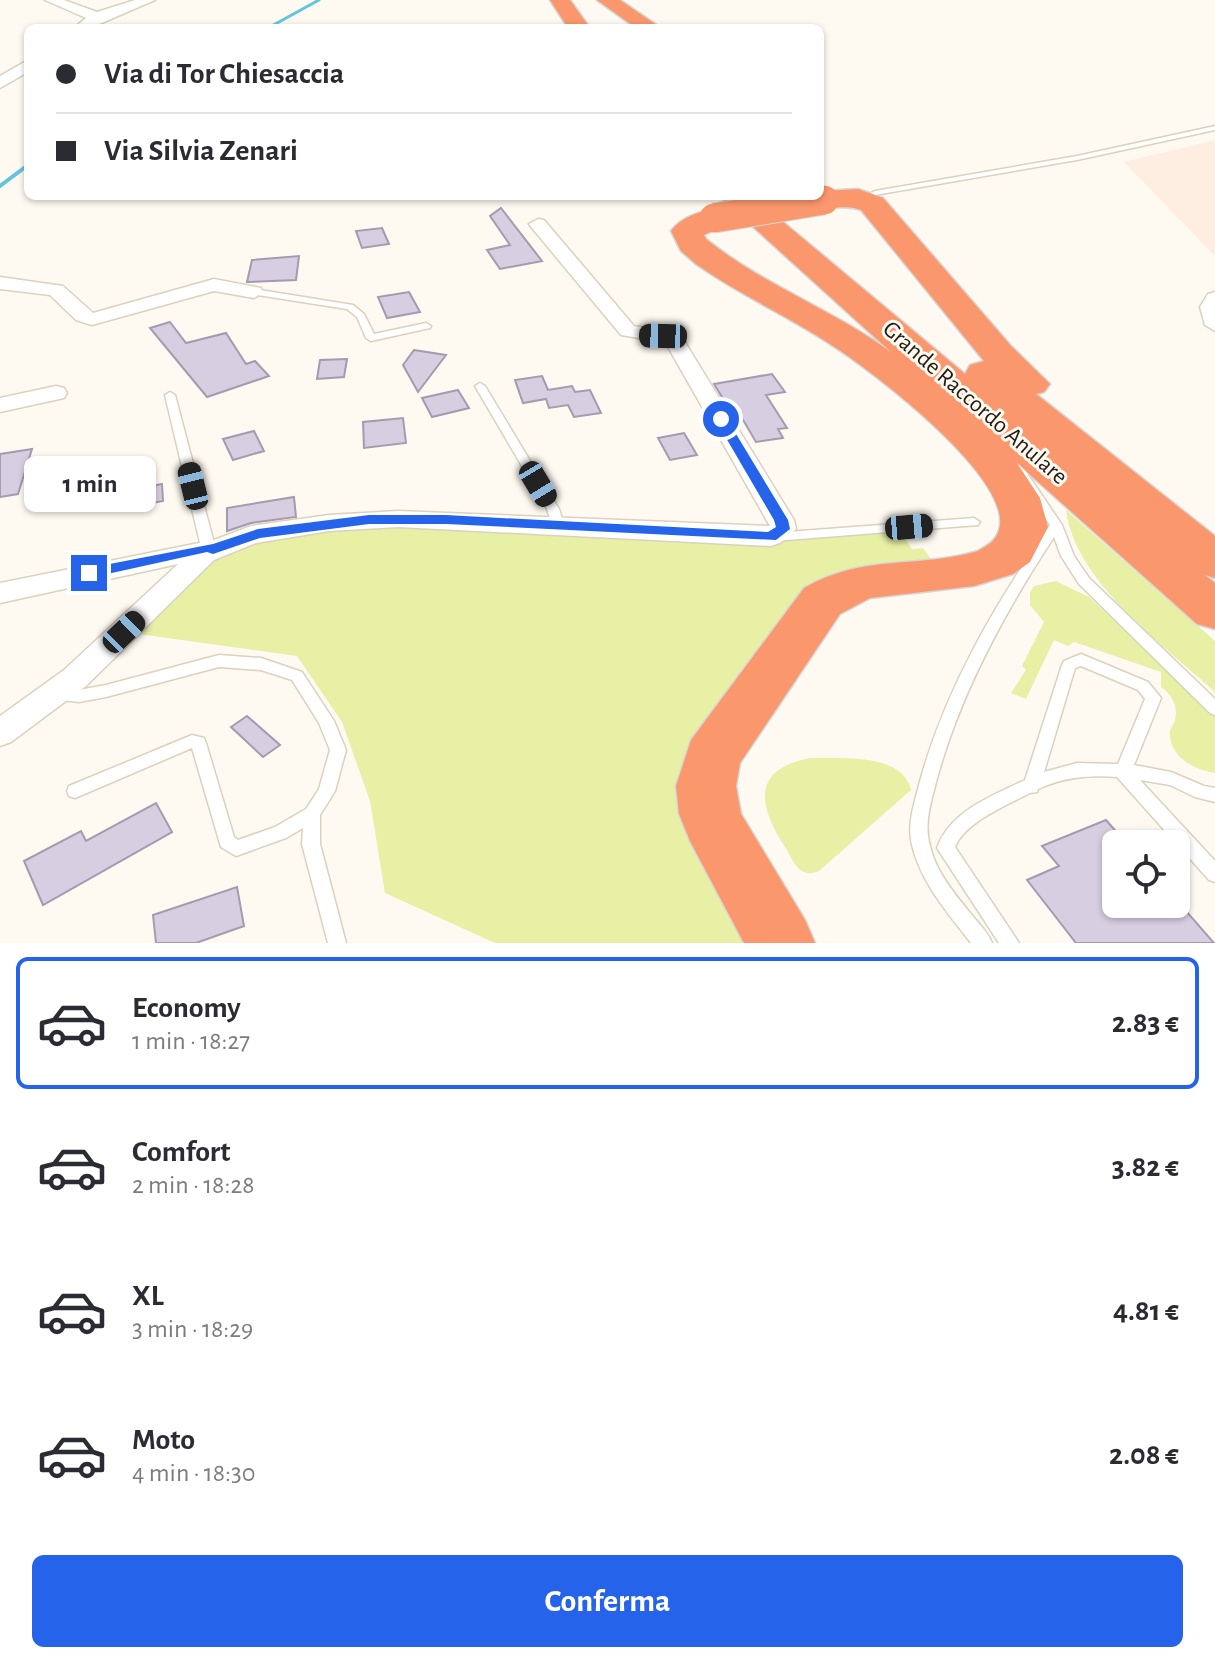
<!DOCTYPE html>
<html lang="it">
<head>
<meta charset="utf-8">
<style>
	body { margin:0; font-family:"Alegreya Sans",sans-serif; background:#f2f2f3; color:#2b2b33; height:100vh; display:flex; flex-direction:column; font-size:30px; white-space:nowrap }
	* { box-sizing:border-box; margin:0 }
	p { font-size:26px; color:#7c7c81 }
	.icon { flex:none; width:44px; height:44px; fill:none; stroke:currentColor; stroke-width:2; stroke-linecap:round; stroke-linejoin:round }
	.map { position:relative; height:943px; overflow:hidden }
	.sheet { display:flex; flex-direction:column; background:#fff; flex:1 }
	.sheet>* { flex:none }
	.guide { position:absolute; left:24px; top:24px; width:800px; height:176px; border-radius:12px; box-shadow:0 2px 6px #0004; display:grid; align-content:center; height:176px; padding:0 32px; background:#fff }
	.fabs { position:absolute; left:1102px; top:830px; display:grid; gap:16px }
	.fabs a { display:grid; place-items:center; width:88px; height:88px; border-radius:12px; background:#fff; box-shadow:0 2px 6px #0004; font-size:40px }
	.end { position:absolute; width:36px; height:36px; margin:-18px; border:10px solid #2563eb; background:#fff; box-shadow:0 0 0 4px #fff }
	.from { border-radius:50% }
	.bubble { position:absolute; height:56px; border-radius:12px; background:#fff; box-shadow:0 2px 6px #0004; font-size:26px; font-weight:700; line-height:56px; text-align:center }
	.car { position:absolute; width:24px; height:48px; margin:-24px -12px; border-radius:10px; box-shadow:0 0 6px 2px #0007; background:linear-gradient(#222 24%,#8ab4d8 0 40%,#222 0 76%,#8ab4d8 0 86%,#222 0) }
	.guide b { display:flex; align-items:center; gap:28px; height:76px; font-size:30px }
	.guide b+b { border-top:2px solid #e1e1e2 }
	.guide i { width:20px; height:20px; background:#2b2b33 }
	ul { padding:14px 0 0; list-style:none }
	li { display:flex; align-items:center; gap:24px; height:132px; margin:0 16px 12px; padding:0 16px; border:4px solid transparent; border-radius:12px }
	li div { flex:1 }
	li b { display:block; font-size:30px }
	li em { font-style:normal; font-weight:700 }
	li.current { border-color:#2563eb }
	li>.icon { width:72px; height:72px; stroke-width:1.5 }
	.button { display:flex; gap:16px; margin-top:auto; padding:16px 32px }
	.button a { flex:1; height:92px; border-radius:12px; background:#2563eb; color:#fff; font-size:32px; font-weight:700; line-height:92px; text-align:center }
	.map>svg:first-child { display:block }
	.industrial { fill:#fdeee1 }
	.green { fill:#e7f0a5 }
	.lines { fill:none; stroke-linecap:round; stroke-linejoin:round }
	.stream-far1 { stroke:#64c6db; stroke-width:3 }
	.stream { stroke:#64c6db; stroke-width:4 }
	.building { fill:#d8cee2; stroke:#a49bae; stroke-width:2 }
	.service-casing { stroke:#dbd1bd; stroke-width:3 }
	.minor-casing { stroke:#dbd1bd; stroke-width:3 }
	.tertiary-casing { stroke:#dbd1bd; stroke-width:3 }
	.motorway-casing { stroke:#d7d6d5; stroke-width:3 }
	.service { fill:#fff; fill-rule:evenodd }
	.minor { fill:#fff; fill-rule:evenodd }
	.tertiary { fill:#fff; fill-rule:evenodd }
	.motorway { fill:#fb976c; fill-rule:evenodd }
	.motorway-bridge-casing { stroke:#d7d6d5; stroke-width:31; stroke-linecap:butt }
	.motorway-bridge { stroke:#fb976c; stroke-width:29 }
	.route { fill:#2563eb }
	.labels { text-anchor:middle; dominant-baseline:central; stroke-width:6; stroke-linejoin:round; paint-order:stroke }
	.street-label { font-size:24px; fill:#201d15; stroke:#fefaf2 }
</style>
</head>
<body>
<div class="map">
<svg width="1215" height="943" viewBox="0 0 1215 943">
	<rect width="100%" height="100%" fill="#fefaf2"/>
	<polygon class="industrial" points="1215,140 1215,256 1124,162"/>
	<g class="green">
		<path d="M1066,510L1215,641V692C1164,645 1075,582 1066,510Z"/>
		<polygon points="309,519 771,537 898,528 912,549 923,548 936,566 866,580 712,757 781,943 495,943 385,893 370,801 342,722 297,656 124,632 193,564"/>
		<path d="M1056,581L1089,597L1215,715V773C1192,769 1168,756 1170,730C1181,715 1176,697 1161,687V672L1074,642L1068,646L1054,640L1026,699L1011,693L1026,670L1022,666L1044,622L1030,605V592L1034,586Z"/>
		<path d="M810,758C841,759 902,752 911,790L819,871C815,872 811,874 807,873C797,871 791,858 787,850C759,808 749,770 810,758Z"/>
	</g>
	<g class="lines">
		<polyline class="stream-far1" points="268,28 319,0"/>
		<polyline class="stream" points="0,186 28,165"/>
	</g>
	<g class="building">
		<polygon points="501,208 542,261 500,269 487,250 510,245 490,216"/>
		<polygon points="382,228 389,244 362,248 356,231"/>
		<polygon points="299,256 296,280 247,282 252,260"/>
		<polygon points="409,292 420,312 387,318 378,297"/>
		<polygon points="170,322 186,343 226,333 246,364 255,361 269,376 207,397 150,328"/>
		<polygon points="414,350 446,355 418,392 403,365"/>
		<polygon points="347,359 344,377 317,379 320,360"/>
		<polygon points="772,374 785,392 766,395 787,428 778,429 783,438 756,442 732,401 725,402 714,384"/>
		<polygon points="542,376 548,390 572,386 575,392 590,390 601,413 574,417 568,405 549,408 546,399 523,403 515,380"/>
		<polygon points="458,390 469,408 432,417 422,398"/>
		<polygon points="403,418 406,443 364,448 363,422"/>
		<polygon points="254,431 264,451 233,460 223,439"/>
		<polygon points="684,433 697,455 670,460 658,438"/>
		<polygon points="32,449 18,494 0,497 0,454"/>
		<polygon points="162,484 163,501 131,507 131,490"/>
		<polygon points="294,497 296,517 251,523 227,531 227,508"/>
		<polygon points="247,716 280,745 263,757 231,727"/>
		<polygon points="156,803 172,832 43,905 24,861 81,831 86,841"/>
		<polygon points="1106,820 1127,844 1116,844 1116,904 1180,904 1214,943 1076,943 1027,880 1059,866 1042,846"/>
		<polygon points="237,887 244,926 196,943 156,943 153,915"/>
	</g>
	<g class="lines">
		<g class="service-casing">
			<g id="service">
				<polygon points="1215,126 1215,130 1077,160 875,195 871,193 875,191 1077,156"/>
				<polygon points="254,289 353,305 364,314 374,334 426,323 431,326 430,328 371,341 366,338 357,317 347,309 251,294 249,292"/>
				<polygon points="480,383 485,386 559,509 564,525 563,528 558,529 552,525 547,509 475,386"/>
				<polygon points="170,392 175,395 215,547 213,550 203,550 201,547 165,395"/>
				<path d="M1008,449L1012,451L1062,525L1074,556L1089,578L1215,699V715L1210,713L1079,584L1061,556L1054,537C1004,613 958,697 935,786C930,806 924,825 930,846C936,872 954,893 971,914C978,923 988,932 992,943H971C948,913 921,883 912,845C907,824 914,805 919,785C944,691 995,604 1050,525L1002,453Z"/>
				<polygon points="974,518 980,522 978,525 774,541 768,537 774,533"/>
				<path d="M1081,654L1148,682L1161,698L1134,765L1171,772L1204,786L1215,788V802L1195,797L1170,785L1140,780L1215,861V882L1209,880L1117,777C1089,775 1064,777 1038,789L1037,792L1030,793C1007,805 965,822 955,847L1019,943H999L937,848C950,811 992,796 1025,780L1062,665L1064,661ZM1081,666L1138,690L1145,699L1118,764L1077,763L1044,772L1075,668Z"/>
				<polygon points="219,655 261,658 302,672 334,721 346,750 335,791 320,815 320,844 346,943 328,943 302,844 303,828 286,838 236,856 221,847 192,748 75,798 69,796 67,791 69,786 192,735 204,738 206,743 234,837 238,840 275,827 306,809 319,789 330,750 319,723 292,680 261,670 219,667 106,697 79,702 53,699 50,695 53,691 58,689 79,690 106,685"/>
			</g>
		</g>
		<g class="minor-casing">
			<g id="minor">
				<polygon points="538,219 544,220 634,326 675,333 683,339 794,520 796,529 780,543 771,546 398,527 329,531 256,543 214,560 86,686 11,742 0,746 0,716 64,670 178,564 0,603 0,583 214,540 251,526 329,515 398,511 770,526 668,347 662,342 621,335 532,228 529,224"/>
				<polygon points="0,277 63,286 93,313 214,279 261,288 263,292 254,298 214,291 92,325 76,320 50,295 0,289"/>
				<polygon points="1215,292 1215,331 1205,325 1200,307 1208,294"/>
				<polygon points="56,386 64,388 67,393 64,398 0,412 0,398"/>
			</g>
		</g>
		<g class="tertiary-casing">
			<g id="tertiary">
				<polygon points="45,0 64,0 97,12 135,0 155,0 90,28 74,28 86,18"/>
				<polygon points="28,60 28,72 0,88 0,76"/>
			</g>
		</g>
		<g class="motorway-casing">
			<g id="motorway">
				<polygon points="550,0 570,0 590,28 568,28"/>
				<polygon points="597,0 620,0 661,28 636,28"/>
				<path d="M858,189L883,198L1011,346L1050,384L1044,392L1036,394L1215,536V578L1205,575L1215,583V629L1197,624L1017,463L1040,498L1048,527L1030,562L1013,574L974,586L870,598L840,614L740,763L736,786L741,814L805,920L815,943H744L690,841L679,814L676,786L691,740L804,588C865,553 917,569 978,551C988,545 996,541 999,530C1015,479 872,371 833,346C788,316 740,295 696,264L681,251L671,231C682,216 708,207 725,211L729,218L725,225L704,235L706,239C763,285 833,310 891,352L719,196H752L965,374L970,365L984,361L861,210C847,204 829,210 813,206L809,200L824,191Z"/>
			</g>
		</g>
		<use href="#service" class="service"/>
		<use href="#minor" class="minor"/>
		<use href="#tertiary" class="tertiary"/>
		<use href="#motorway" class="motorway"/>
		<g class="motorway-bridge-casing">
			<polyline id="motorway-bridge" points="714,218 824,200"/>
		</g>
		<use href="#motorway-bridge" class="motorway-bridge"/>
	</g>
	<polygon class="route" points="721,415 727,419 788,520 790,529 776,540 446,524 369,524 260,538 213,554 207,552 89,578 82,573 89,568 213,544 258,529 369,515 446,515 768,532 776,527 774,520 715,419"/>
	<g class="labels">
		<g class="street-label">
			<text transform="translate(975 403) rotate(41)">Grande Raccordo Anulare</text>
		</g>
	</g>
</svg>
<div class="fabs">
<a><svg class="icon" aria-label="locate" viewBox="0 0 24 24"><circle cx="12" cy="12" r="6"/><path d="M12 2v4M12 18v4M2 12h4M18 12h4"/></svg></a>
</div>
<i class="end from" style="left:721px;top:419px"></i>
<i class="end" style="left:89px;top:573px"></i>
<div class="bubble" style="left:24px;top:456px;width:132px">1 min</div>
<i class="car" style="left:663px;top:336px;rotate:271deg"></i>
<i class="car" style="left:538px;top:484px;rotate:149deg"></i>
<i class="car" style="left:193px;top:486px;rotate:346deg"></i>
<i class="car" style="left:909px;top:527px;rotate:85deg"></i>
<i class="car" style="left:124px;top:632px;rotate:46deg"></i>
<div class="guide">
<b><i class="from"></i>Via di Tor Chiesaccia</b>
<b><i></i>Via Silvia Zenari</b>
</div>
</div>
<section class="sheet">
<ul>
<li class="current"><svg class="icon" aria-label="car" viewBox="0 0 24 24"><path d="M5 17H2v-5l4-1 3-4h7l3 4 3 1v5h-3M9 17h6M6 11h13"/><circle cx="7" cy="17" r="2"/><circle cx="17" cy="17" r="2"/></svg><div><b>Economy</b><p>1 min · 18:27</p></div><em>2.83 €</em></li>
<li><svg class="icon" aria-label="car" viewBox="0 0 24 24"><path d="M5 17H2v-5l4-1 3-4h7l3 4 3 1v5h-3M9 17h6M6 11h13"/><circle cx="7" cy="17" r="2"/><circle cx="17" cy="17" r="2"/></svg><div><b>Comfort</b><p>2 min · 18:28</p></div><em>3.82 €</em></li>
<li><svg class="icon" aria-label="car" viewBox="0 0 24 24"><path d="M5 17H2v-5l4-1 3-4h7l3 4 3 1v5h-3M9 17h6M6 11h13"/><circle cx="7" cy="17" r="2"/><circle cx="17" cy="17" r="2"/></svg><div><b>XL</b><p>3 min · 18:29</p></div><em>4.81 €</em></li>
<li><svg class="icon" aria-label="car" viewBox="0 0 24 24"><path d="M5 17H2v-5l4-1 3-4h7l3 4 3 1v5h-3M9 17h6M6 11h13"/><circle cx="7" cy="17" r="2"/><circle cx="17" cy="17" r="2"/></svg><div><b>Moto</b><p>4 min · 18:30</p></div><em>2.08 €</em></li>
</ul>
<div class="button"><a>Conferma</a></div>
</section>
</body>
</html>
